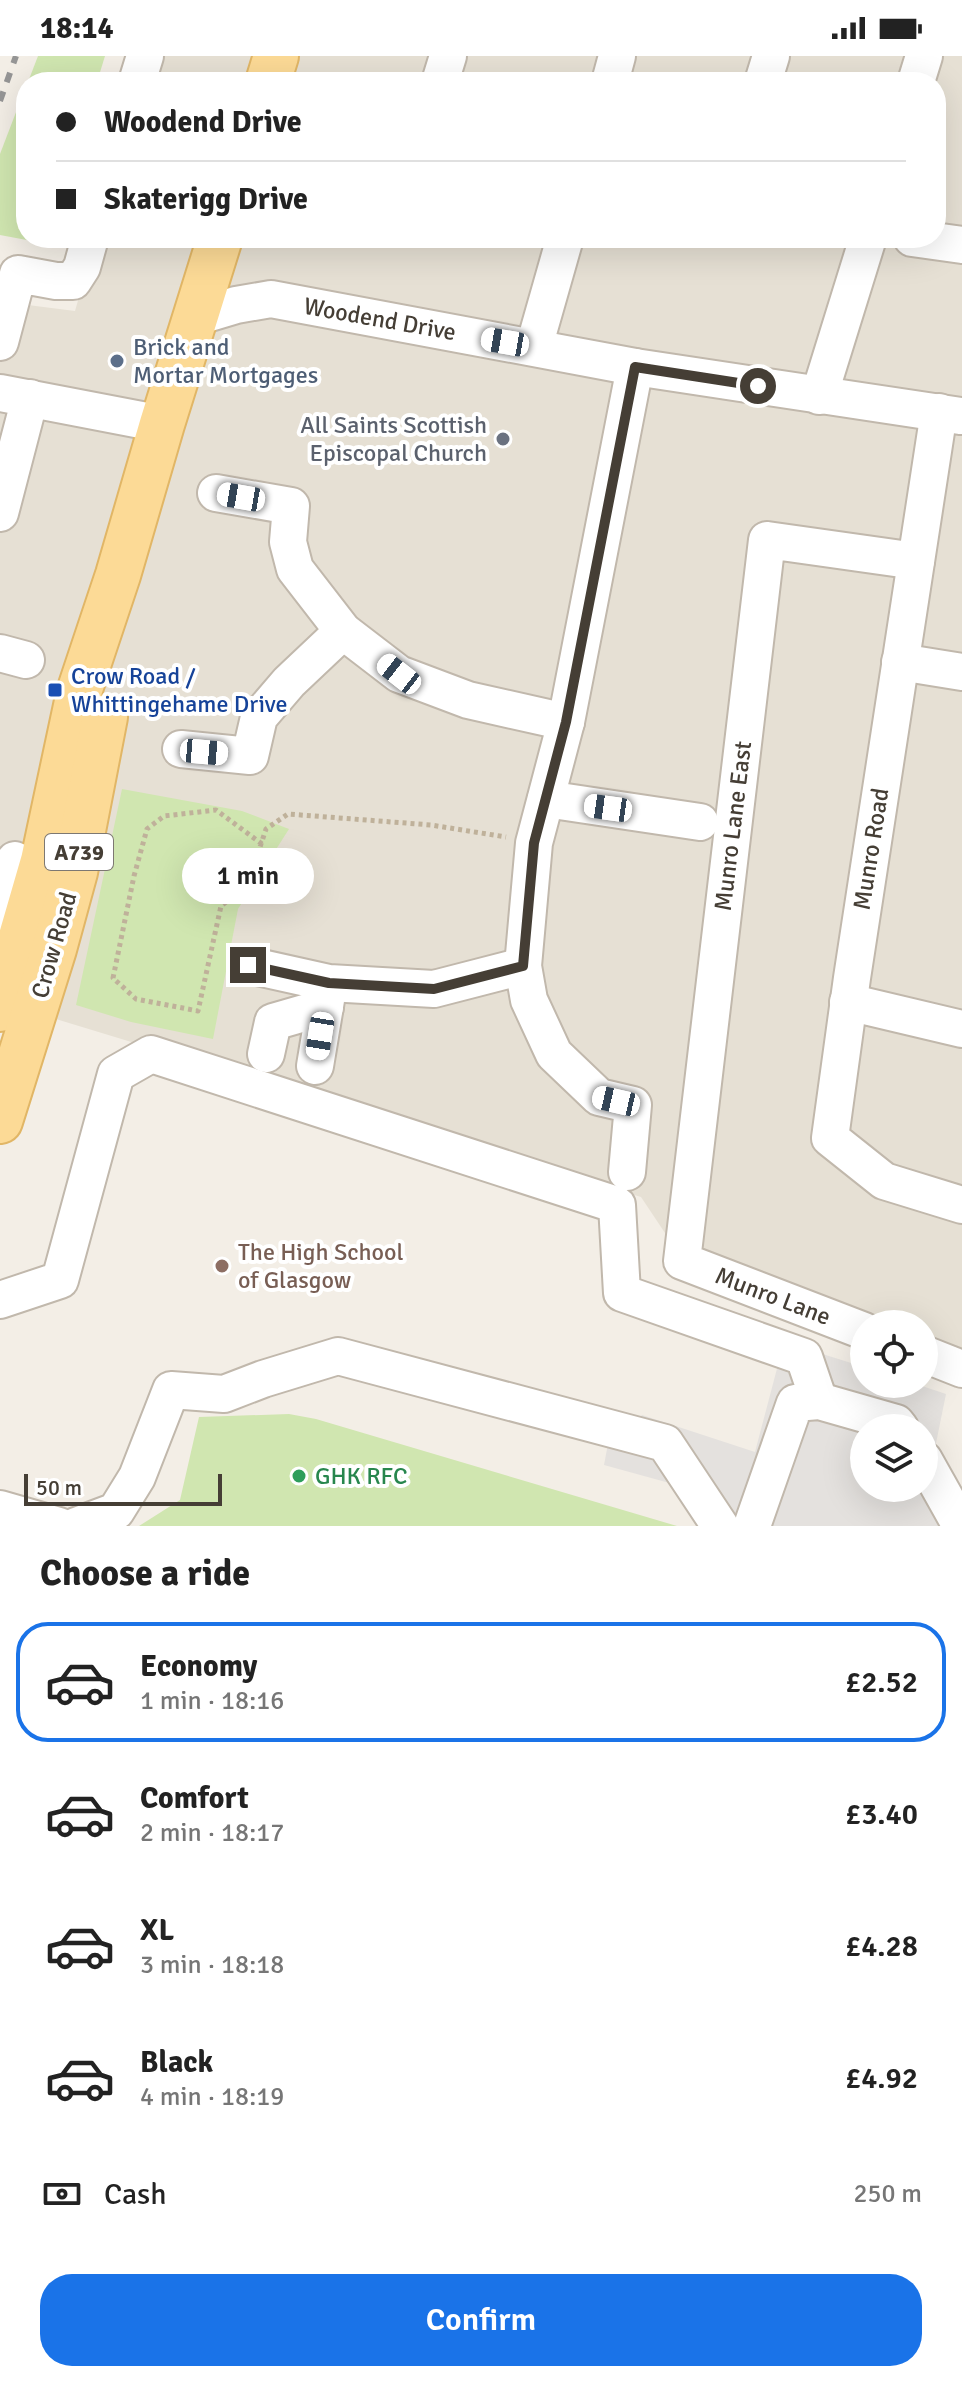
<!DOCTYPE html>
<html lang="en">
<head>
<meta charset="utf-8">
<style>
	body { margin:0; font-family:Signika,sans-serif; background:#f6f6f6; color:#222; height:100vh; display:flex; flex-direction:column; font-size:30px; white-space:nowrap }
	* { box-sizing:border-box; margin:0 }
	p { font-size:26px; color:#767676 }
	.icon { flex:none; width:44px; height:44px; fill:none; stroke:currentColor; stroke-width:2; stroke-linecap:round; stroke-linejoin:round }
	.map { position:relative; height:1470px; overflow:hidden }
	.sheet { display:flex; flex-direction:column; background:#fff; flex:1 }
	.sheet>* { flex:none }
	.banner { position:absolute; left:16px; top:16px; width:930px; height:176px; border-radius:32px; box-shadow:0 8px 32px #0002; display:grid; align-content:center; height:176px; padding:0 40px; background:#fff }
	.fabs { position:absolute; left:850px; top:1254px; display:grid; gap:16px }
	.fabs a { display:grid; place-items:center; width:88px; height:88px; border-radius:50%; background:#fff; box-shadow:0 8px 32px #0002; font-size:40px }
	.scale { position:absolute; left:24px; bottom:20px; width:198px; box-sizing:border-box; padding-left:8px; border:4px solid #453e35; border-top:0; font-size:22px; line-height:28px; white-space:nowrap; color:#453e35; -webkit-text-stroke:6px #fff; paint-order:stroke }
	.end { position:absolute; width:36px; height:36px; margin:-18px; border:10px solid #453e35; background:#fff; box-shadow:0 0 0 4px #fff }
	.from { border-radius:50% }
	.bubble { position:absolute; height:56px; border-radius:28px; background:#fff; box-shadow:0 8px 32px #0002; font-size:26px; font-weight:600; line-height:56px; text-align:center }
	.car { position:absolute; width:24px; height:48px; margin:-24px -12px; border-radius:10px; box-shadow:0 0 6px 2px #0007; background:linear-gradient(#fff 24%,#345 0 40%,#fff 0 76%,#345 0 86%,#fff 0) }
	.banner b { display:flex; align-items:center; gap:28px; height:76px; font-size:30px }
	.banner b+b { border-top:2px solid #e0e0e0 }
	.banner i { width:20px; height:20px; background:#222 }
	ul { padding:0; list-style:none }
	li { display:flex; align-items:center; gap:24px; height:120px; margin:0 16px 12px; padding:0 24px; border:4px solid transparent; border-radius:32px }
	li div { flex:1 }
	li b { display:block; font-size:30px }
	li em { font-style:normal; font-weight:600 }
	li.on { border-color:#1a73e8 }
	li>.icon { width:72px; height:72px; stroke-width:1.5 }
	h2 { padding:0 40px; font-size:36px; line-height:96px }
	.pay { display:flex; align-items:center; gap:20px; height:88px; padding:0 40px; font-size:30px }
	.pay p { margin-inline-start:auto }
	.primary-button { display:flex; gap:16px; margin-top:auto; padding:16px 40px }
	.primary-button a { flex:1; height:92px; border-radius:32px; background:#1a73e8; color:#fff; font-size:32px; font-weight:600; line-height:92px; text-align:center }
	.status { display:flex; justify-content:space-between; align-items:center; height:56px; padding:0 40px; background:#fff; direction:ltr }
	.status svg { height:22px; fill:currentColor }
	.map>svg:first-child { display:block }
	.residential { fill:#e6e0d4 }
	.green { fill:#d0e6b0 }
	.parking { fill:#e4e1de; fill-rule:evenodd }
	.lines { fill:none; stroke-linecap:round; stroke-linejoin:round }
	.minor-casing { stroke:#c1b8ac; stroke-width:40 }
	.major-casing { stroke:#e1b666; stroke-width:48 }
	.path { stroke:#bfb19a; stroke-width:5; stroke-dasharray:4 4; stroke-linecap:butt }
	.minor { stroke:#fff; stroke-width:36 }
	.major { stroke:#fcda96; stroke-width:44 }
	.rail { stroke:#959595; stroke-width:6; stroke-dasharray:10 10; stroke-linecap:butt }
	.route { stroke:#453e35; stroke-width:10 }
	.service-dot { fill:#5c6f8a; stroke:#fff; stroke-width:3 }
	.worship-dot { fill:#6b7280; stroke:#fff; stroke-width:3 }
	.transit-dot { fill:#1a4fb4; stroke:#fff; stroke-width:3 }
	.education-dot { fill:#8d6e63; stroke:#fff; stroke-width:3 }
	.leisure-dot { fill:#2e9e5b; stroke:#fff; stroke-width:3 }
	.labels { text-anchor:middle; dominant-baseline:central; stroke-width:8; stroke-linejoin:round; paint-order:stroke }
	.shield { fill:#fff; stroke:#7d7872; stroke-width:2 }
	.shield-label { font-size:22px; font-weight:bold; fill:#453e35 }
	.street-label { font-size:24px; fill:#453e35; stroke:#fff }
	.service-label { font-size:24px; fill:#4e5e75; stroke:#fff; text-anchor:start }
	.worship-label { font-size:24px; fill:#5b616d; stroke:#fff; text-anchor:end }
	.transit-label { font-size:24px; fill:#164399; stroke:#fff; text-anchor:start }
	.education-label { font-size:24px; fill:#785e54; stroke:#fff; text-anchor:start }
	.leisure-label { font-size:24px; fill:#27864d; stroke:#fff; text-anchor:start }
</style>
</head>
<body>
<div class="status"><b>18:14</b><svg viewBox="0 0 49 12"><path d="M0 12V9h3v3zM5 12V6h3v6zM10 12V3h3v9zM15 12V0h3v12zM26 1h20v11H26zM47 4h2v5h-2z"/></svg></div>
<div class="map">
<svg width="962" height="1470" viewBox="0 0 962 1470">
	<rect width="100%" height="100%" fill="#f3eee6"/>
	<polygon class="residential" points="147,0 962,0 962,1308 924,1294 924,1268 864,1268 683,1204 641,1141 0,946 0,276 20,248 75,255 96,182 936,182 936,26 139,26"/>
	<g class="green">
		<polygon points="38,0 105,0 97,26 28,26"/>
		<polygon points="26,30 26,182 50,182 48,188 0,179 0,98"/>
		<polygon points="122,733 242,755 289,773 238,853 213,983 131,966 76,949"/>
		<polygon points="289,1358 316,1363 677,1470 139,1470 180,1444 199,1361"/>
	</g>
	<path class="parking" d="M784,1286L864,1311V1328H916L946,1338L934,1397L956,1420L962,1432V1470H699L673,1428L604,1409L613,1361L633,1368L642,1359L755,1396ZM864,1372H924V1432H864Z"/>
	<g class="lines">
		<g class="minor-casing">
			<g id="minor">
				<polyline points="137,26 145,0"/>
				<polyline points="440,26 448,0"/>
				<polyline points="610,26 617,0"/>
				<polyline points="763,26 771,0"/>
				<polyline points="916,26 924,0"/>
				<polyline points="912,182 962,189"/>
				<polyline points="196,261 236,249 271,243 635,311 960,360"/>
				<polyline points="0,286 18,218 56,225 73,225 82,211 90,182"/>
				<polyline points="534,291 565,182"/>
				<polyline points="0,337 162,368"/>
				<polyline points="819,340 868,182"/>
				<polyline points="939,356 852,922 830,1082 884,1125 962,1149"/>
				<polyline points="216,437 291,450 288,486 295,513 343,575 399,618 468,644 566,666"/>
				<polyline points="0,457 30,342"/>
				<polyline points="0,597 26,604"/>
				<polyline points="900,606 962,616"/>
				<polyline points="181,693 250,700 259,661 289,626 343,575"/>
				<polyline points="546,743 700,766"/>
				<polyline points="0,859 15,804"/>
				<polyline points="248,909 329,927 434,933 523,910"/>
				<polyline points="848,946 962,973"/>
				<polyline points="266,998 273,966 325,951"/>
				<polyline points="315,1010 328,932"/>
				<polyline points="627,1116 633,1049 599,1041 554,998 529,944 523,910 534,787 566,666 635,311"/>
				<polyline points="0,1244 60,1224 116,1018 151,998 617,1149 622,1237 804,1301 819,1345"/>
				<polyline points="864,1275 682,1205 767,484 916,505"/>
				<polyline points="924,1298 962,1313"/>
				<polyline points="924,1404 961,1470"/>
				<polyline points="0,1453 59,1470"/>
				<polyline points="76,1470 116,1455 137,1421 171,1334 224,1338 263,1323 338,1300 665,1387 720,1470"/>
				<polyline points="752,1470 795,1347 819,1345 896,1367 900,1372"/>
			</g>
		</g>
		<g class="major-casing">
			<g id="major">
				<polyline points="268,26 276,0"/>
				<polyline points="0,953 43,805 79,636 118,519 162,368 220,182"/>
				<polyline points="0,1065 54,893 75,816 105,661"/>
			</g>
		</g>
		<polyline class="path" points="262,788 216,754 164,760 147,773 134,820 113,922 136,943 198,955 221,850 247,830 266,773 288,758 431,769 506,781"/>
		<use href="#minor" class="minor"/>
		<use href="#major" class="major"/>
		<polyline class="rail" points="0,45 16,0"/>
	</g>
	<g class="lines">
		<polyline class="route" points="248,909 329,927 434,933 523,910 534,787 566,666 635,311 758,330"/>
	</g>
	<circle class="service-dot" cx="117" cy="305" r="8"/>
	<circle class="worship-dot" cx="503" cy="383" r="8"/>
	<rect class="transit-dot" x="47" y="626" width="16" height="16" rx="4"/>
	<circle class="education-dot" cx="222" cy="1210" r="8"/>
	<circle class="leisure-dot" cx="299" cy="1420" r="8"/>
	<g class="labels">
		<rect class="shield" x="45" y="778" width="68" height="36" rx="6"/>
		<g class="shield-label">
			<text x="79" y="796">A739</text>
		</g>
		<g class="street-label">
			<text transform="translate(380 263) rotate(10)">Woodend Drive</text>
			<text transform="translate(733 770) rotate(-83)">Munro Lane East</text>
			<text transform="translate(871 793) rotate(-81)">Munro Road</text>
			<text transform="translate(54 889) rotate(-74)">Crow Road</text>
			<text transform="translate(773 1240) rotate(21)">Munro Lane</text>
		</g>
		<g class="service-label">
			<text x="133" y="291">Brick and<tspan x="133" dy="28">Mortar Mortgages</tspan></text>
		</g>
		<g class="worship-label">
			<text x="487" y="369">All Saints Scottish<tspan x="487" dy="28">Episcopal Church</tspan></text>
		</g>
		<g class="transit-label">
			<text x="71" y="620">Crow Road /<tspan x="71" dy="28">Whittingehame Drive</tspan></text>
		</g>
		<g class="education-label">
			<text x="238" y="1196">The High School<tspan x="238" dy="28">of Glasgow</tspan></text>
		</g>
		<g class="leisure-label">
			<text x="315" y="1420">GHK RFC</text>
		</g>
	</g>
</svg>
<div class="fabs">
<a><svg class="icon" aria-label="locate" viewBox="0 0 24 24"><circle cx="12" cy="12" r="6"/><path d="M12 2v4M12 18v4M2 12h4M18 12h4"/></svg></a>
<a><svg class="icon" aria-label="layers" viewBox="0 0 24 24"><path d="M12 4l9 5-9 5-9-5zM3 14l9 5 9-5"/></svg></a>
</div>
<div class="scale">50 m</div>
<i class="end from" style="left:758px;top:330px"></i>
<i class="end" style="left:248px;top:909px"></i>
<div class="bubble" style="left:182px;top:792px;width:132px">1 min</div>
<i class="car" style="left:505px;top:286px;rotate:280deg"></i>
<i class="car" style="left:241px;top:441px;rotate:280deg"></i>
<i class="car" style="left:399px;top:618px;rotate:308deg"></i>
<i class="car" style="left:204px;top:696px;rotate:95deg"></i>
<i class="car" style="left:608px;top:752px;rotate:278deg"></i>
<i class="car" style="left:320px;top:980px;rotate:189deg"></i>
<i class="car" style="left:616px;top:1045px;rotate:283deg"></i>
<div class="banner">
<b><i class="from"></i>Woodend Drive</b>
<b><i></i>Skaterigg Drive</b>
</div>
</div>
<section class="sheet">
<h2>Choose a ride</h2>
<ul>
<li class="on"><svg class="icon" aria-label="car" viewBox="0 0 24 24"><path d="M5 17H2v-5l4-1 3-4h7l3 4 3 1v5h-3M9 17h6M6 11h13"/><circle cx="7" cy="17" r="2"/><circle cx="17" cy="17" r="2"/></svg><div><b>Economy</b><p>1 min · 18:16</p></div><em>£2.52</em></li>
<li><svg class="icon" aria-label="car" viewBox="0 0 24 24"><path d="M5 17H2v-5l4-1 3-4h7l3 4 3 1v5h-3M9 17h6M6 11h13"/><circle cx="7" cy="17" r="2"/><circle cx="17" cy="17" r="2"/></svg><div><b>Comfort</b><p>2 min · 18:17</p></div><em>£3.40</em></li>
<li><svg class="icon" aria-label="car" viewBox="0 0 24 24"><path d="M5 17H2v-5l4-1 3-4h7l3 4 3 1v5h-3M9 17h6M6 11h13"/><circle cx="7" cy="17" r="2"/><circle cx="17" cy="17" r="2"/></svg><div><b>XL</b><p>3 min · 18:18</p></div><em>£4.28</em></li>
<li><svg class="icon" aria-label="car" viewBox="0 0 24 24"><path d="M5 17H2v-5l4-1 3-4h7l3 4 3 1v5h-3M9 17h6M6 11h13"/><circle cx="7" cy="17" r="2"/><circle cx="17" cy="17" r="2"/></svg><div><b>Black</b><p>4 min · 18:19</p></div><em>£4.92</em></li>
</ul>
<div class="pay"><svg class="icon" aria-label="cash" viewBox="0 0 24 24"><path d="M3 7h18v10H3z"/><circle cx="12" cy="12" r="2"/></svg>Cash<p>250 m</p></div>
<div class="primary-button"><a>Confirm</a></div>
</section>
</body>
</html>
